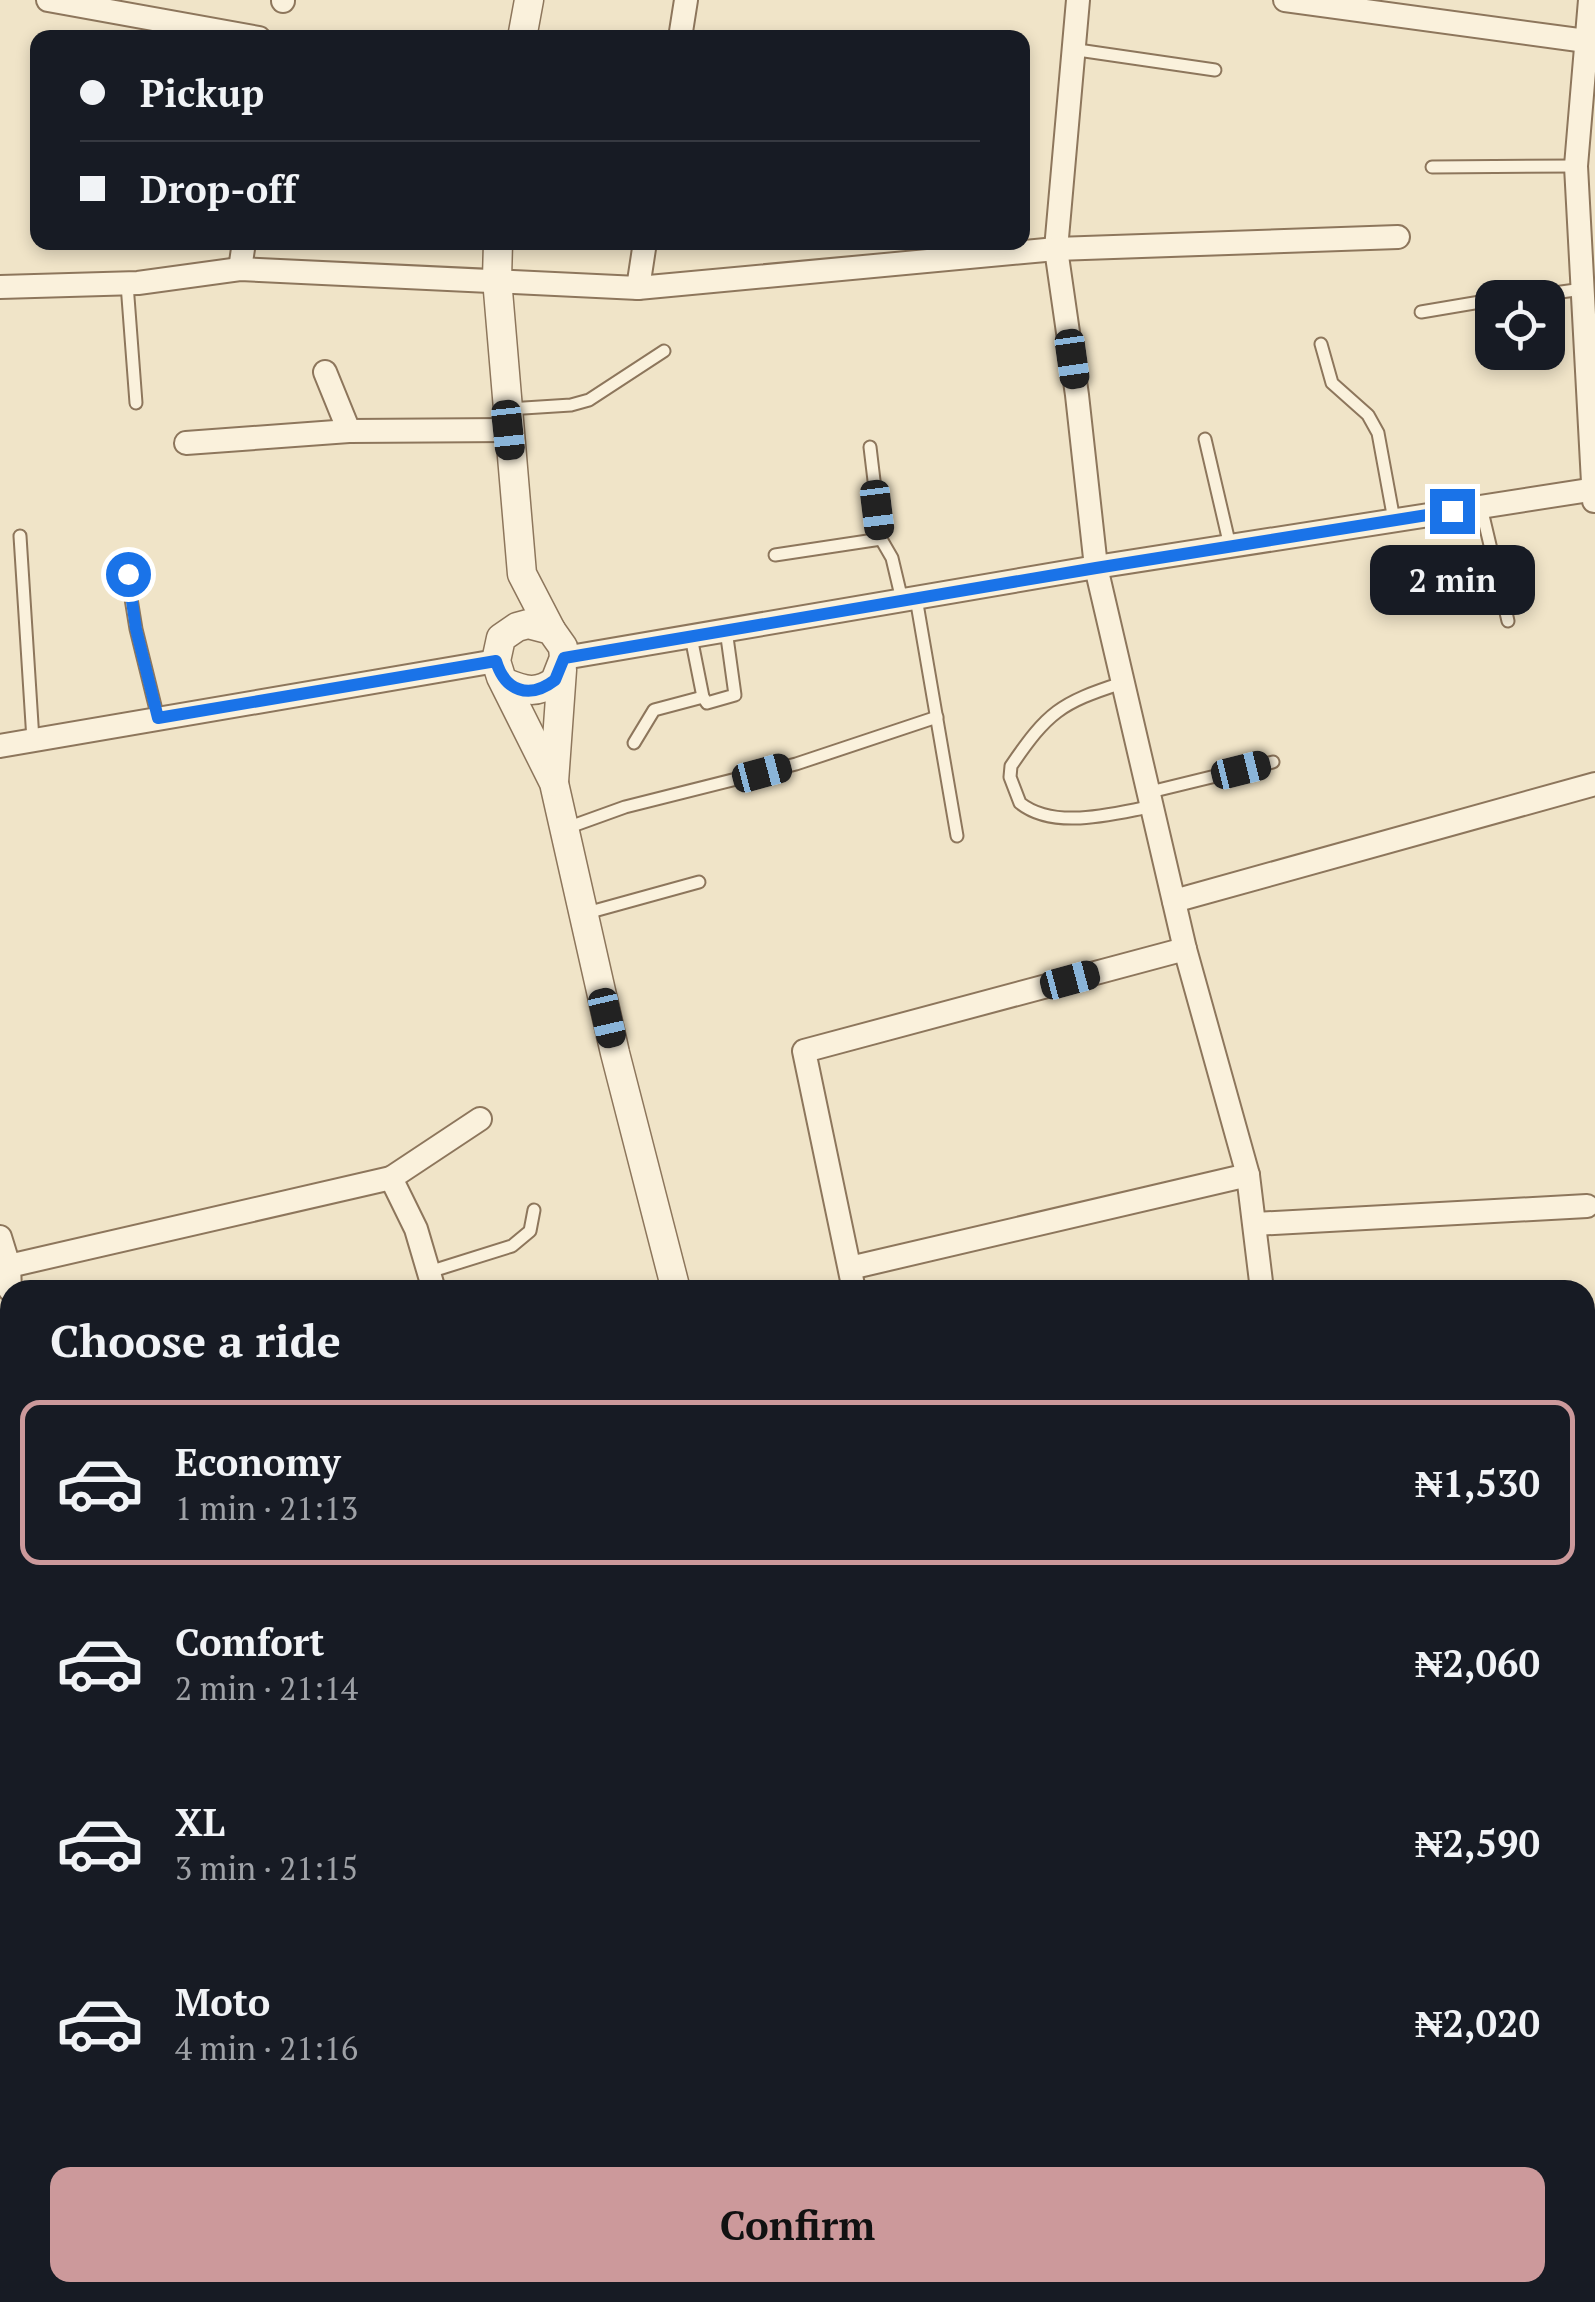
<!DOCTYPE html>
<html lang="en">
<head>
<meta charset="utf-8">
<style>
	body { margin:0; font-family:"PT Serif",serif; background:#242831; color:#f1f3f6; height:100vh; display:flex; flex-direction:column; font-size:38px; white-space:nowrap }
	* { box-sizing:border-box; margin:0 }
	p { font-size:32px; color:#9ea1a6 }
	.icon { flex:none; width:55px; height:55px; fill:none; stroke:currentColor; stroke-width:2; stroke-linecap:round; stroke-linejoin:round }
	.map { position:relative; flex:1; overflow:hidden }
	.drawer { position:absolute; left:0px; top:1280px; width:1595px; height:1022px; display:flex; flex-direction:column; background:#171b24; border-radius:30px 30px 0 0; box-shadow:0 5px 15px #0003 }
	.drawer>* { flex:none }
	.hud { position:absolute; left:30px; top:30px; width:1000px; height:220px; border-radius:20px; box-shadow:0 5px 15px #0003; display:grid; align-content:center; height:220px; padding:0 50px; background:#171b24 }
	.controls { position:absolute; left:1475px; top:280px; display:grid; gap:20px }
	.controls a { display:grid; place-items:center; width:90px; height:90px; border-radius:20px; background:#171b24; box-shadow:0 5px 15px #0003; font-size:50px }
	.end { position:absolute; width:45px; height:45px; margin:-22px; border:12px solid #1a73e8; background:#fff; box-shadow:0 0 0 5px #fff }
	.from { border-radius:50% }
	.bubble { position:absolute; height:70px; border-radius:20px; background:#171b24; box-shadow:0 5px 15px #0003; font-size:32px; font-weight:700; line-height:70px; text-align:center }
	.car { position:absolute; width:30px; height:60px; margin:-30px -15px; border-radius:12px; box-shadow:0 0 8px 2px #0007; background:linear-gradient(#222 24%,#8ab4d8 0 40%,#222 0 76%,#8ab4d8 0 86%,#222 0) }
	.hud b { display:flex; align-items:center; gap:35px; height:95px; font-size:38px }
	.hud b+b { border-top:2px solid #363941 }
	.hud i { width:25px; height:25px; background:#f1f3f6 }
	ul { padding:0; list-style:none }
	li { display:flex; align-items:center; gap:30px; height:165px; margin:0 20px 15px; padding:0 30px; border:5px solid transparent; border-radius:20px }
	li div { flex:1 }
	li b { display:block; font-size:38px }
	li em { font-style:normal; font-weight:700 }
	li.current { border-color:#cc999b }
	li>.icon { width:90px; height:90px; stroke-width:1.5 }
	h2 { padding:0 50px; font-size:45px; line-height:120px }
	.button { display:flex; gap:20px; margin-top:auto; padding:20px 50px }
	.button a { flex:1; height:115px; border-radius:20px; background:#cc999b; color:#111; font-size:40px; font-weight:700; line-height:115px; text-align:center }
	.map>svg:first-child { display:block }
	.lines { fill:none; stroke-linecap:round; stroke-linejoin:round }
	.service-casing { stroke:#8d765c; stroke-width:15 }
	.minor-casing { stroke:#8d765c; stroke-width:26 }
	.tertiary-casing { stroke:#8d765c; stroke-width:31 }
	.service { stroke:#faf1dc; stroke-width:11 }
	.minor { stroke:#faf1dc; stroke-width:22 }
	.tertiary { stroke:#faf1dc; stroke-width:28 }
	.route { stroke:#1a73e8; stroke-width:12 }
</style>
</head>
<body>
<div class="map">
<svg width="1595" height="2302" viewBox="0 0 1595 2302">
	<rect width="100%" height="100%" fill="#f0e4c8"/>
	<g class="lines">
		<g class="service-casing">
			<g id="service">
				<polyline points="1071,49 1215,70"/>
				<polyline points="1432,167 1576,166"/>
				<polyline points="127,284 136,403"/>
				<polyline points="1517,298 1583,289"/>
				<polyline points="1421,312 1492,300"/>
				<polyline points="1321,344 1332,383 1368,415 1378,433 1394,520"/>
				<polyline points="507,409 571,405 589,400 664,351"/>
				<polyline points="1205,439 1230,546"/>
				<polyline points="870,447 881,539 892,558 902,600"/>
				<polyline points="1481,507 1508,621"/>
				<polyline points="20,536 33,740"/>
				<polyline points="775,555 881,539"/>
				<polyline points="127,574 136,629 158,718"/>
				<polyline points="916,598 957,836"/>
				<polyline points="691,637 703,697 707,703 735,695 726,630"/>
				<path d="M1122,683C1060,703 1048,712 1011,766L1010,777L1020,803C1054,830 1111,814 1149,807"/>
				<polyline points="634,743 654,710 703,697"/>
				<polyline points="1146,793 1273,762"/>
				<polyline points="564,829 625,807 796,764 937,717"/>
				<polyline points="583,914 699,882"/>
				<polyline points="429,1272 512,1246 530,1231 534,1210"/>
				<polyline points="0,2184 10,2174"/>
			</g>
		</g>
		<g class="minor-casing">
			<g id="minor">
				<polyline points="48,0 259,38"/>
				<polyline points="1078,0 1056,249 1077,395 1096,567 1185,949 1248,1175 1262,1290"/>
				<polyline points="1285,0 1586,41"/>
				<polyline points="1590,0 1576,166 1594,501"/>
				<polyline points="283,1 283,0"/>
				<polyline points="680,38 686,0"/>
				<polyline points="240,269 244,242"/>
				<polyline points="0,287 138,283 240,269 638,288 1056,249 1398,237"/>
				<polyline points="638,288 645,242"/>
				<polyline points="325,372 349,431 509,430"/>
				<polyline points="186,443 349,431"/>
				<polyline points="564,658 1096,567 1595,489"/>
				<polyline points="0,746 496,661"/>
				<polyline points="1174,901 1595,784"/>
				<polyline points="391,1178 480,1119"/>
				<polyline points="1255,1224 1587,1206"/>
				<polyline points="0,1237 9,1266 10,1290"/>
				<polyline points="9,1266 391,1178 416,1229 434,1290"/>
				<polyline points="850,1268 1248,1175"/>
				<polyline points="854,1290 804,1051 1185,949"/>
				<polyline points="1585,1491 1595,1491"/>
				<polyline points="0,1523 10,1520"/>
				<polyline points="1585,1746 1595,1745"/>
				<polyline points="1585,1981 1595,1980"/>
				<polyline points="1585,2169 1595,2169"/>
				<polyline points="0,2292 9,2302"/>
			</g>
		</g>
		<g class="tertiary-casing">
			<g id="tertiary">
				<polyline points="522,38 529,0"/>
				<polyline points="498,242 497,279 522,574 551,630"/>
				<path d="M506,683C525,691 538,694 555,681L564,658L563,647L551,630L528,624L517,627L501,638L496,661L501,677L554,783L615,1053L676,1290"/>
				<polyline points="554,782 562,670"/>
				<polyline points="718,2302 719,2292"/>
			</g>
		</g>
		<use href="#service" class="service"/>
		<use href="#minor" class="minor"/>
		<use href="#tertiary" class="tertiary"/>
	</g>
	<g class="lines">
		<path class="route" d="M128,574L136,629L158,718L496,661C505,691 529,700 555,680L564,658L1096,568L1452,511"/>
	</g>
</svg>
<div class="controls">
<a><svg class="icon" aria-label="locate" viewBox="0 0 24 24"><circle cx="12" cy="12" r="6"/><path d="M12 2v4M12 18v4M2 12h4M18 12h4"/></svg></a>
</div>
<i class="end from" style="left:128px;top:574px"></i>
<i class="end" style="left:1452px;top:511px"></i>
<div class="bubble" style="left:1370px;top:545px;width:165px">2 min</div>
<i class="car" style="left:1072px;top:359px;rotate:172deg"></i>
<i class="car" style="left:508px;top:430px;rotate:174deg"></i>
<i class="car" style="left:877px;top:510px;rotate:173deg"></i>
<i class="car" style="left:1241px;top:770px;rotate:76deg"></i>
<i class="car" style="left:762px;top:773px;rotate:75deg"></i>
<i class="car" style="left:1070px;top:980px;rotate:75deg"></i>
<i class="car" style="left:607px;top:1018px;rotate:167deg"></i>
<div class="hud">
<b><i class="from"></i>Pickup</b>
<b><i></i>Drop-off</b>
</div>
<section class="drawer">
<h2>Choose a ride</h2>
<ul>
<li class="current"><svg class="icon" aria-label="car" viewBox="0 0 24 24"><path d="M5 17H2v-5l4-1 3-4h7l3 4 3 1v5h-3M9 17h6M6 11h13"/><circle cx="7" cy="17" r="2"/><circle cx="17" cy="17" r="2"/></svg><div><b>Economy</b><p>1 min · 21:13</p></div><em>₦1,530</em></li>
<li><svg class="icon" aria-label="car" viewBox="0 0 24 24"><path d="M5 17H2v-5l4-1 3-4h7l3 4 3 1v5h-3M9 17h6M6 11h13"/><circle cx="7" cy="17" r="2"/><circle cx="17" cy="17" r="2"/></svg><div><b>Comfort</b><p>2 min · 21:14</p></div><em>₦2,060</em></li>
<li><svg class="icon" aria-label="car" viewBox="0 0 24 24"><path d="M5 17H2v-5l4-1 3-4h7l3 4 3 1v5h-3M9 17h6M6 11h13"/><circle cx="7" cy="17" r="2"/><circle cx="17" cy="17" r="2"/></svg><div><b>XL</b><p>3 min · 21:15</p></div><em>₦2,590</em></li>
<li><svg class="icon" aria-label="car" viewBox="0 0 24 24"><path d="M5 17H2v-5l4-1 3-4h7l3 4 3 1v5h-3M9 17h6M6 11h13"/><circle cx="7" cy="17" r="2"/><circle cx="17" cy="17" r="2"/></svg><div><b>Moto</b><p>4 min · 21:16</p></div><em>₦2,020</em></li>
</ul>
<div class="button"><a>Confirm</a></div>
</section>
</div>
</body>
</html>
